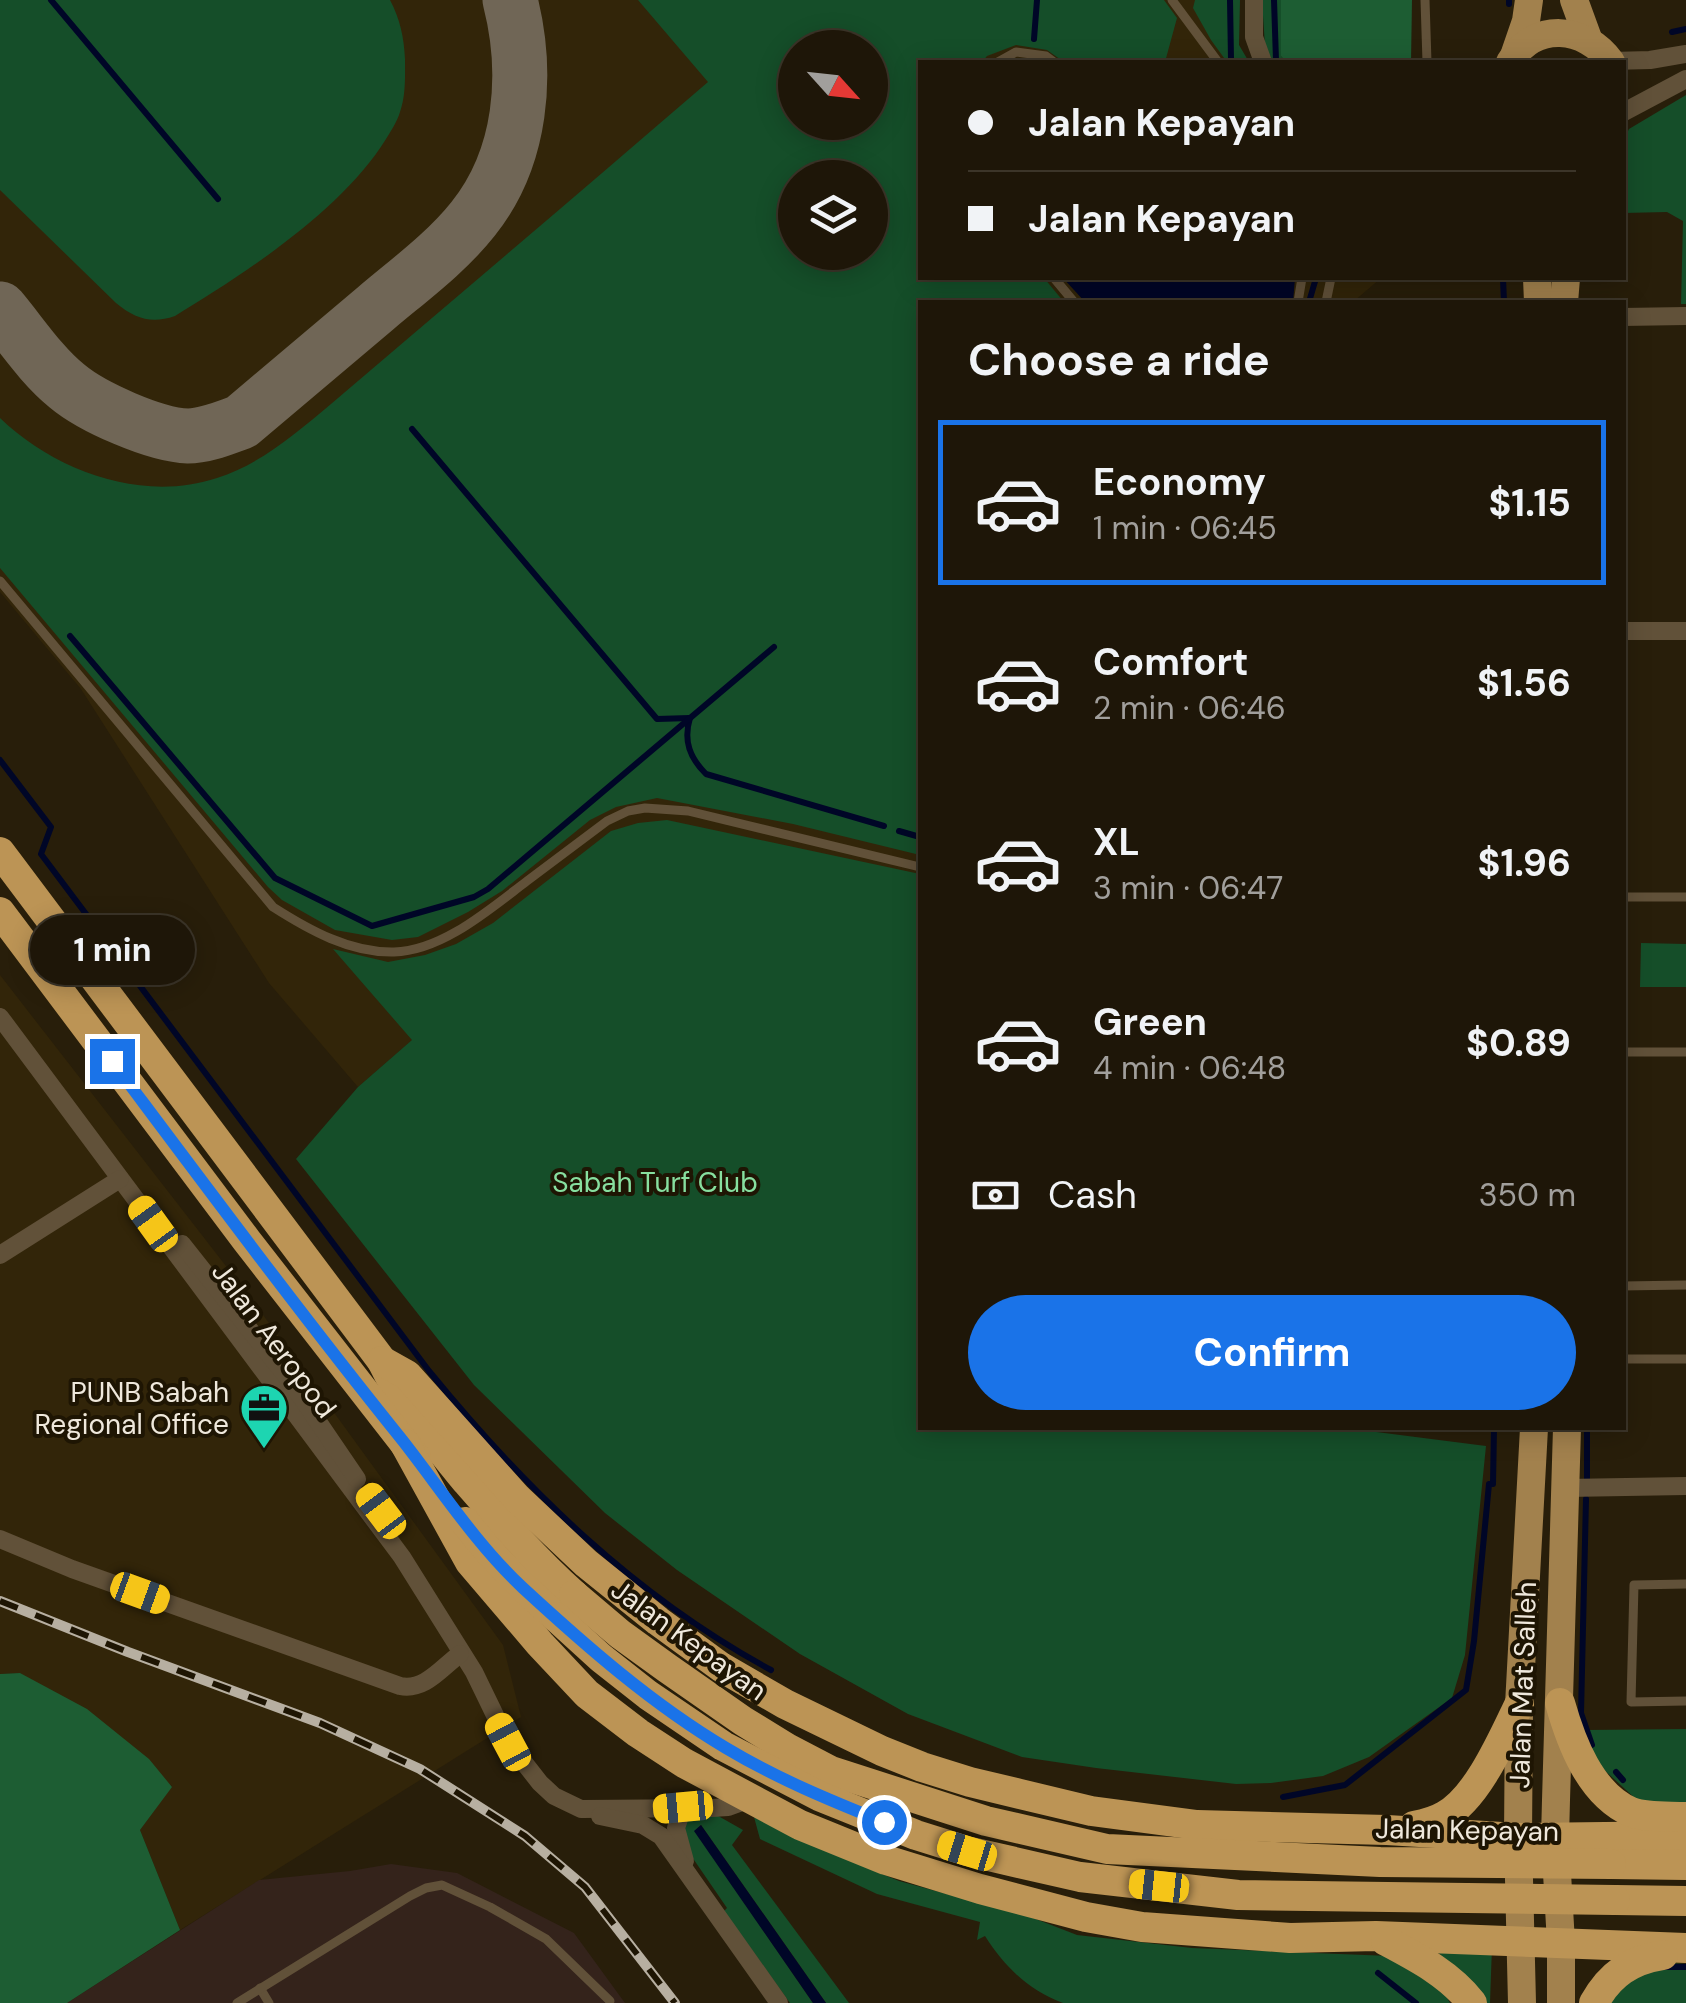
<!DOCTYPE html>
<html lang="en">
<head>
<meta charset="utf-8">
<style>
	body { margin:0; font-family:"DM Sans",sans-serif; background:#2b2316; color:#f1f3f6; height:100vh; display:flex; flex-direction:column; font-size:38px; white-space:nowrap }
	* { box-sizing:border-box; margin:0 }
	p { font-size:32px; color:#a19f9c }
	.icon { flex:none; width:55px; height:55px; fill:none; stroke:currentColor; stroke-width:2; stroke-linecap:round; stroke-linejoin:round }
	.map { position:relative; flex:1; overflow:hidden }
	.drawer { position:absolute; left:918px; top:300px; width:708px; height:1130px; display:flex; flex-direction:column; background:#1e1608; border-radius:0px; box-shadow:0 5px 25px #0003,0 0 0 2px #3c3529 }
	.drawer>* { flex:none }
	.banner { position:absolute; left:918px; top:60px; width:708px; height:220px; border-radius:0px; box-shadow:0 5px 25px #0003,0 0 0 2px #3c3529; display:grid; align-content:center; height:220px; padding:0 50px; background:#1e1608 }
	.needle { width:65px; rotate:117deg }
	.tools { position:absolute; left:778px; top:30px; display:grid; gap:20px }
	.tools a { display:grid; place-items:center; width:110px; height:110px; border-radius:50%; background:#1e1608; box-shadow:0 5px 25px #0003,0 0 0 2px #3c3529; font-size:50px }
	.end { position:absolute; width:45px; height:45px; margin:-22px; border:12px solid #1a73e8; background:#fff; box-shadow:0 0 0 5px #fff }
	.from { border-radius:50% }
	.bubble { position:absolute; height:70px; border-radius:35px; background:#1e1608; box-shadow:0 5px 25px #0003,0 0 0 2px #3c3529; font-size:32px; font-weight:700; line-height:70px; text-align:center }
	.car { position:absolute; width:30px; height:60px; margin:-30px -15px; border-radius:12px; box-shadow:0 0 8px 2px #0007; background:linear-gradient(#f5c518 24%,#345 0 40%,#f5c518 0 76%,#345 0 86%,#f5c518 0) }
	.banner b { display:flex; align-items:center; gap:35px; height:95px; font-size:38px }
	.banner b+b { border-top:2px solid #3c3529 }
	.banner i { width:25px; height:25px; background:#f1f3f6 }
	ul { padding:0; list-style:none }
	li { display:flex; align-items:center; gap:30px; height:165px; margin:0 20px 15px; padding:0 30px; border:5px solid transparent; border-radius:0px }
	li div { flex:1 }
	li b { display:block; font-size:38px }
	li em { font-style:normal; font-weight:700 }
	li.active { border-color:#1a73e8 }
	li>.icon { width:90px; height:90px; stroke-width:1.5 }
	h2 { padding:0 50px; font-size:45px; line-height:120px }
	.pay { display:flex; align-items:center; gap:25px; height:110px; padding:0 50px; font-size:38px }
	.pay p { margin-inline-start:auto }
	.primary-button { display:flex; gap:20px; margin-top:auto; padding:20px 50px }
	.primary-button a { flex:1; height:115px; border-radius:60px; background:#1a73e8; color:#fff; font-size:40px; font-weight:700; line-height:115px; text-align:center }
	.map>svg:first-child { display:block }
	.built { fill:#322509; fill-rule:evenodd }
	.industrial { fill:#34231b }
	.green { fill:#154e29; fill-rule:evenodd }
	.forest { fill:#1d5d33 }
	.water { fill:#000627 }
	.lines { fill:none; stroke-linecap:round; stroke-linejoin:round }
	.stream { stroke:#000627; stroke-width:6 }
	.taxiway { stroke:#706656; stroke-width:55 }
	.lane { stroke:#615139; stroke-width:9 }
	.street { stroke:#615139; stroke-width:18 }
	.primary { stroke:#a2814d; stroke-width:28 }
	.highway { stroke:#bc9455; stroke-width:30 }
	.rail-casing { stroke:#b7afa1; stroke-width:10 }
	.rail { stroke:#1e1503; stroke-width:6; stroke-dasharray:19; stroke-linecap:butt }
	.highway-bridge { stroke:#bc9455; stroke-width:30 }
	.route { stroke:#1a73e8; stroke-width:12 }
	.labels { text-anchor:middle; dominant-baseline:central; stroke-width:8; stroke-linejoin:round; paint-order:stroke }
	.park-label { font-size:28px; fill:#87df9f; stroke:#1e1503 }
	.street-label { font-size:28px; fill:#efe8dc; stroke:#1e1503 }
	.poi-label { font-size:28px; fill:#efe8dc; stroke:#1e1503; text-anchor:end }
</style>
</head>
<body>
<div class="map">
<svg width="1686" height="2003" viewBox="0 0 1686 2003">
	<rect width="100%" height="100%" fill="#281e0a"/>
	<g class="built">
		<path d="M0,0H1225L1228,62H920V278H1381L1353,302H920V891L656,830L358,1087L269,983L81,689L0,592ZM795,48H870V122H795ZM795,178H870V252H795Z"/>
		<polygon points="0,975 250,1297 503,1645 521,1717 180,1930 140,1830 172,1786 20,1673 0,1674"/>
	</g>
	<polygon class="industrial" points="391,1864 457,1873 574,1933 625,2003 67,2003 259,1880 350,1871"/>
	<g class="green">
		<path d="M0,0H390C400,19 404,37 405,59C405,76 406,95 400,112C397,122 391,131 386,139C342,210 246,273 175,316C152,324 135,319 116,303L0,190Z"/>
		<path d="M638,0H1164L1177,18L1165,62H1064L1047,50L1016,45L987,56L982,62H920V278H1044L1064,302H920V855L793,824L657,798L616,807L590,820L502,891L468,912L418,937L392,940L335,930L282,900L268,887L0,568V418C55,471 142,503 217,478C261,464 296,433 331,404C358,381 385,358 412,335C511,251 609,167 708,82ZM795,48H870V122H795ZM795,178H870V252H795Z"/>
		<polygon points="1195,0 1240,0 1239,45 1249,62 1227,62 1211,40 1193,8"/>
		<polygon points="1262,0 1281,0 1281,56 1286,62 1273,62 1265,46"/>
		<polygon points="1686,95 1686,304 1681,304 1683,221 1667,212 1623,213 1623,141 1629,129"/>
		<polygon points="667,820 920,874 920,1428 1353,1428 1353,1429 1486,1446 1465,1655 1452,1698 1369,1757 1323,1776 1271,1783 1236,1784 1096,1768 1022,1757 908,1714 800,1654 677,1570 605,1513 474,1385 296,1159 358,1087 412,1040 333,949 388,962 425,955 456,944 493,923 611,831 638,823"/>
		<polygon points="1641,943 1686,944 1686,987 1640,987"/>
		<polygon points="1686,1729 1686,1807 1638,1801 1601,1767 1588,1746 1585,1730"/>
		<polygon points="691,1810 713,1813 743,1830 732,1845 849,2003 826,2003 701,1825 695,1831 813,2003 790,2003 724,1911 727,1908 692,1857 683,1824"/>
		<path d="M754,1817L807,1843L899,1881L1028,1916L1077,1935L1192,1948L1390,1956L1445,1994L1450,2003H1063C1028,1990 1005,1967 985,1936L977,1940L980,1922L877,1894L760,1839Z"/>
		<polygon points="1492,1946 1490,2003 1477,2003 1441,1955 1431,1948"/>
		<polygon points="1663,1963 1686,1964 1686,2003 1602,2003 1613,1988"/>
	</g>
	<g class="forest">
		<polygon points="1281,0 1412,0 1411,62 1286,62 1281,56"/>
		<polygon points="20,1673 87,1709 149,1759 172,1787 140,1830 180,1930 67,2003 0,2003 0,1674"/>
	</g>
	<g class="water">
		<polygon points="1063,278 1295,278 1293,302 1085,302"/>
		<polygon points="701,1825 826,2003 813,2003 694,1831"/>
	</g>
	<g class="lines">
		<g class="stream">
			<polyline points="51,0 218,199"/>
			<polyline points="1230,0 1231,59 1234,62"/>
			<polyline points="1274,0 1276,60 1278,62"/>
			<polyline points="1509,4 1509,0"/>
			<polyline points="1672,32 1686,29"/>
			<polyline points="1034,39 1037,0"/>
			<polyline points="1503,278 1504,302"/>
			<polyline points="1309,302 1316,278"/>
			<path d="M412,429L657,719L690,718C683,741 690,758 706,774L884,826"/>
			<polyline points="70,636 275,878 372,926 474,897 488,889 774,647"/>
			<path d="M0,760L51,827L41,854L429,1371C526,1490 636,1597 771,1670"/>
			<polyline points="899,831 920,837"/>
			<polyline points="1587,1478 1587,1428"/>
			<polyline points="1586,1499 1581,1713 1592,1745"/>
			<polyline points="1616,1772 1623,1780"/>
			<polyline points="1283,1797 1345,1785 1466,1690 1474,1641 1489,1484 1493,1484 1494,1428"/>
			<polyline points="1662,1967 1686,1967"/>
			<polyline points="1378,1973 1416,2003"/>
		</g>
		<path class="taxiway" d="M0,309C21,334 41,365 67,386C92,407 155,435 188,436C206,436 224,428 241,422C286,384 331,346 376,308C409,280 446,253 473,219C522,158 529,74 510,0"/>
		<g class="lane">
			<polyline points="1172,0 1218,62"/>
			<polyline points="1425,0 1427,62"/>
			<polyline points="998,62 1016,52 1046,56 1054,62"/>
			<polyline points="1054,278 1074,302"/>
			<polyline points="1298,302 1302,278"/>
			<polyline points="1326,302 1331,278"/>
			<path d="M0,581L273,907C309,930 350,953 394,952C442,951 490,909 527,881C554,861 580,841 607,821L628,811L645,808L688,811L920,867"/>
			<polyline points="1622,897 1686,897"/>
			<polyline points="1622,1052 1686,1052"/>
			<polyline points="1622,1286 1686,1285"/>
			<polyline points="1622,1359 1686,1359"/>
			<polyline points="1686,1584 1634,1585 1631,1702 1686,1701"/>
			<polyline points="260,1988 269,2003"/>
			<polyline points="237,2003 410,1896 426,1888 442,1885 490,1907 546,1939 610,2001"/>
		</g>
		<g class="street">
			<polyline points="1254,0 1254,37 1263,62"/>
			<polyline points="1611,61 1650,60 1686,54"/>
			<polyline points="1622,113 1686,79"/>
			<polyline points="1622,317 1686,316"/>
			<polyline points="1622,631 1686,631"/>
			<polyline points="0,1017 402,1557 474,1672 508,1742 540,1783 554,1796 581,1809 712,1808 728,1807 750,1799"/>
			<polyline points="182,1244 291,1382 357,1479"/>
			<polyline points="0,1255 120,1179"/>
			<polyline points="1566,1488 1686,1486"/>
			<path d="M0,1539L72,1569L400,1686C425,1691 441,1668 460,1654"/>
			<polyline points="683,1807 676,1828 685,1861"/>
			<polyline points="600,1816 643,1825 661,1836 779,2003"/>
		</g>
		<g class="primary">
			<polyline points="1574,0 1589,41"/>
			<polyline points="1515,53 1526,21 1529,0"/>
			<path d="M1510,62C1535,21 1585,26 1611,62"/>
			<polyline points="1537,278 1538,302"/>
			<polyline points="1564,302 1566,278"/>
			<polyline points="1522,2003 1518,1838 1519,1705 1534,1428"/>
			<polyline points="1561,2003 1561,1943 1555,1838 1556,1800 1567,1428"/>
		</g>
		<g class="highway">
			<path d="M0,852L382,1361C404,1407 435,1443 467,1482C501,1521 535,1560 574,1595"/>
			<polyline points="0,912 247,1241 416,1458"/>
			<polyline points="382,1361 407,1375 517,1498 586,1563 658,1621 721,1667 785,1704 882,1751 922,1767 970,1782 1091,1811 1197,1825 1387,1830 1518,1838 1686,1836"/>
			<polyline points="405,1444 470,1562 540,1644 587,1694 638,1733 684,1763 800,1825 886,1860 980,1889 1086,1917 1142,1927 1290,1938 1376,1936 1686,1948"/>
			<path d="M465,1522C492,1557 523,1588 556,1617"/>
			<path d="M1560,1703C1571,1742 1590,1794 1631,1812C1646,1818 1670,1816 1686,1817"/>
			<path d="M1414,1826C1424,1824 1436,1821 1444,1816C1477,1799 1503,1738 1519,1705"/>
			<polyline points="1611,1864 1686,1865"/>
			<polyline points="1615,1900 1686,1901"/>
			<path d="M1386,1941C1418,1958 1449,1974 1472,2003"/>
			<path d="M1594,2003C1610,1974 1631,1960 1663,1955"/>
		</g>
		<g class="rail-casing">
			<polyline id="rail" points="0,1601 128,1652 320,1723 420,1769 525,1836 585,1887 675,2003"/>
		</g>
		<use href="#rail" class="rail"/>
		<g class="highway-bridge">
			<polyline points="574,1595 620,1634 667,1668 743,1721 787,1748 831,1771 986,1821 1107,1849 1380,1862 1611,1864"/>
			<polyline points="556,1617 601,1658 648,1695 723,1746 819,1796 916,1835 967,1851 1080,1877 1238,1895 1615,1900"/>
		</g>
	</g>
	<g class="lines">
		<path class="route" d="M112,1061C208,1189 303,1317 403,1441C442,1491 477,1545 523,1588C586,1646 652,1704 726,1748C776,1778 829,1800 884,1822"/>
	</g>
	<defs>
		<g id="office-pin" transform="scale(2.5)"><path d="M0 17L-7.5 6A9.5 9.5 0 1 1 7.5 6Z" fill="#1dd5b1" stroke="#1e1503"/><path d="M-6-3h4V-5.5h4V-3h4V5H-6ZM-1-4.5V-3h2v-1.5ZM-6 0V1H6V0Z" fill="#111"/></g>
	</defs>
	<g fill-rule="evenodd">
		<use href="#office-pin" x="264" y="1408"/>
	</g>
	<g class="labels">
		<g class="park-label">
			<text x="655" y="1182">Sabah Turf Club</text>
		</g>
		<g class="street-label">
			<text transform="translate(274 1340) rotate(53)">Jalan Aeropod</text>
			<text transform="translate(689 1640) rotate(36)">Jalan Kepayan</text>
			<text transform="translate(1523 1685) rotate(-88)">Jalan Mat Salleh</text>
			<text transform="translate(1467 1830) rotate(1)">Jalan Kepayan</text>
		</g>
		<g class="poi-label">
			<text x="229" y="1392">PUNB Sabah<tspan x="229" dy="32">Regional Office</tspan></text>
		</g>
	</g>
</svg>
<div class="tools">
<a><svg class="needle" viewBox="-14 -14 28 28"><path d="M0-13l5 13h-10z" fill="#e53935"/><path d="M0 13l5-13h-10z" fill="#a19f9c"/></svg></a>
<a><svg class="icon" aria-label="layers" viewBox="0 0 24 24"><path d="M12 4l9 5-9 5-9-5zM3 14l9 5 9-5"/></svg></a>
</div>
<i class="end from" style="left:884px;top:1822px"></i>
<i class="end" style="left:112px;top:1061px"></i>
<div class="bubble" style="left:30px;top:915px;width:165px">1 min</div>
<i class="car" style="left:153px;top:1224px;rotate:324deg"></i>
<i class="car" style="left:381px;top:1511px;rotate:323deg"></i>
<i class="car" style="left:140px;top:1593px;rotate:110deg"></i>
<i class="car" style="left:508px;top:1742px;rotate:332deg"></i>
<i class="car" style="left:683px;top:1807px;rotate:265deg"></i>
<i class="car" style="left:967px;top:1851px;rotate:287deg"></i>
<i class="car" style="left:1159px;top:1886px;rotate:276deg"></i>
<div class="banner">
<b><i class="from"></i>Jalan Kepayan</b>
<b><i></i>Jalan Kepayan</b>
</div>
<section class="drawer">
<h2>Choose a ride</h2>
<ul>
<li class="active"><svg class="icon" aria-label="car" viewBox="0 0 24 24"><path d="M5 17H2v-5l4-1 3-4h7l3 4 3 1v5h-3M9 17h6M6 11h13"/><circle cx="7" cy="17" r="2"/><circle cx="17" cy="17" r="2"/></svg><div><b>Economy</b><p>1 min · 06:45</p></div><em>$1.15</em></li>
<li><svg class="icon" aria-label="car" viewBox="0 0 24 24"><path d="M5 17H2v-5l4-1 3-4h7l3 4 3 1v5h-3M9 17h6M6 11h13"/><circle cx="7" cy="17" r="2"/><circle cx="17" cy="17" r="2"/></svg><div><b>Comfort</b><p>2 min · 06:46</p></div><em>$1.56</em></li>
<li><svg class="icon" aria-label="car" viewBox="0 0 24 24"><path d="M5 17H2v-5l4-1 3-4h7l3 4 3 1v5h-3M9 17h6M6 11h13"/><circle cx="7" cy="17" r="2"/><circle cx="17" cy="17" r="2"/></svg><div><b>XL</b><p>3 min · 06:47</p></div><em>$1.96</em></li>
<li><svg class="icon" aria-label="car" viewBox="0 0 24 24"><path d="M5 17H2v-5l4-1 3-4h7l3 4 3 1v5h-3M9 17h6M6 11h13"/><circle cx="7" cy="17" r="2"/><circle cx="17" cy="17" r="2"/></svg><div><b>Green</b><p>4 min · 06:48</p></div><em>$0.89</em></li>
</ul>
<div class="pay"><svg class="icon" aria-label="cash" viewBox="0 0 24 24"><path d="M3 7h18v10H3z"/><circle cx="12" cy="12" r="2"/></svg>Cash<p>350 m</p></div>
<div class="primary-button"><a>Confirm</a></div>
</section>
</div>
</body>
</html>
